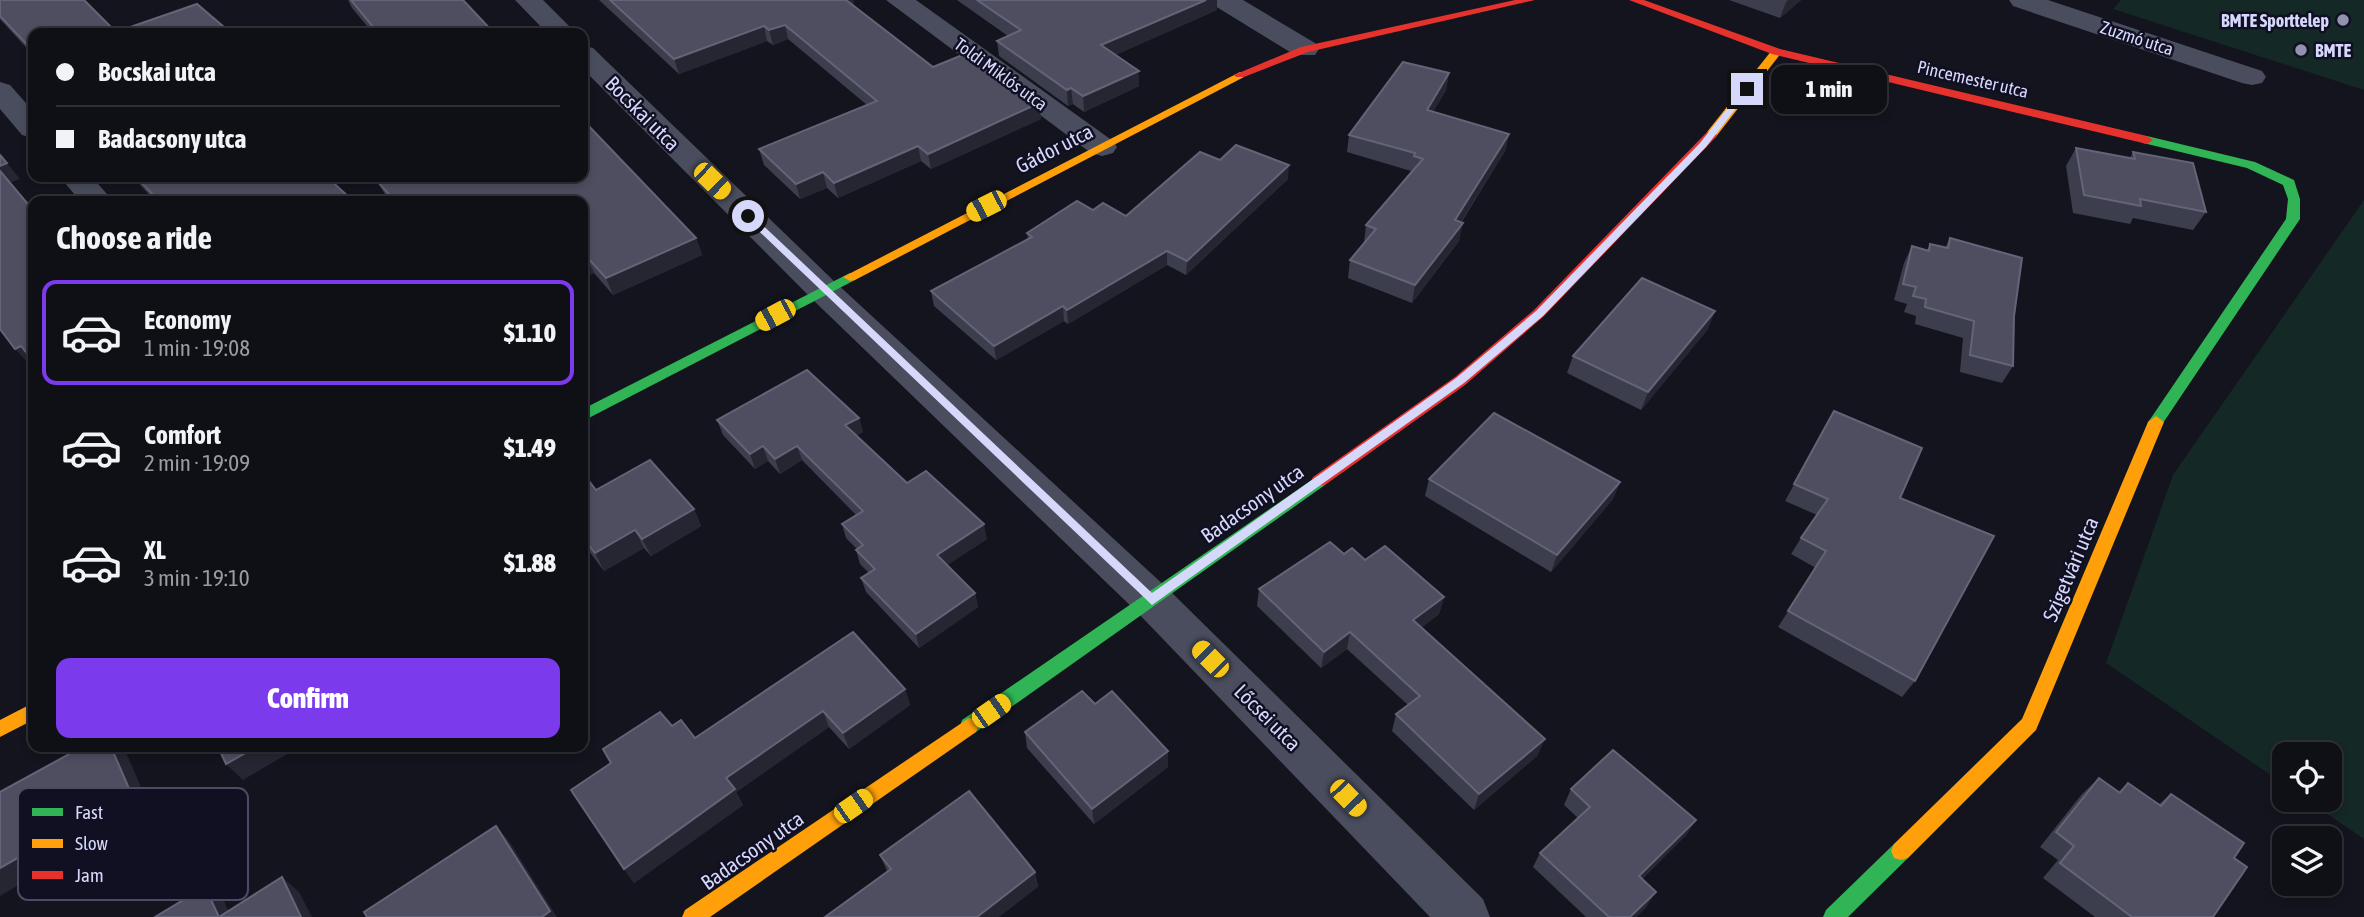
<!DOCTYPE html>
<html lang="en">
<head>
<meta charset="utf-8">
<style>
	body { margin:0; font-family:"Asap Condensed",sans-serif; background:#1d1d23; color:#f1f3f6; height:100vh; display:flex; flex-direction:column; font-size:26px; white-space:nowrap }
	* { box-sizing:border-box; margin:0 }
	p { font-size:23px; color:#9b9ca1 }
	.icon { flex:none; width:38px; height:38px; fill:none; stroke:currentColor; stroke-width:2; stroke-linecap:round; stroke-linejoin:round }
	.map { position:relative; flex:1; overflow:hidden }
	.side { position:absolute; left:28px; top:196px; width:560px; height:556px; display:flex; flex-direction:column; background:#0f0f16; border-radius:14px; box-shadow:0 4px 10px #0003,0 0 0 2px #2f2f35 }
	.side>* { flex:none }
	.top-card { position:absolute; left:28px; top:28px; width:560px; height:154px; border-radius:14px; box-shadow:0 4px 10px #0003,0 0 0 2px #2f2f35; display:grid; align-content:center; height:154px; padding:0 28px; background:#0f0f16 }
	.buttons { position:absolute; left:2272px; top:742px; display:grid; gap:14px }
	.buttons a { display:grid; place-items:center; width:70px; height:70px; border-radius:14px; background:#0f0f16; box-shadow:0 4px 10px #0003,0 0 0 2px #2f2f35; font-size:35px }
	.end { position:absolute; width:32px; height:32px; margin:-16px; border:9px solid #d5d8fb; background:#111; box-shadow:0 0 0 4px #111 }
	.from { border-radius:50% }
	.bubble { position:absolute; height:49px; border-radius:14px; background:#0f0f16; box-shadow:0 4px 10px #0003,0 0 0 2px #2f2f35; font-size:23px; font-weight:800; line-height:49px; text-align:center }
	.car { position:absolute; width:21px; height:42px; margin:-21px -10px; border-radius:9px; box-shadow:0 0 5px 2px #0007; background:linear-gradient(#f5c518 24%,#345 0 40%,#f5c518 0 76%,#345 0 86%,#f5c518 0) }
	.top-card b { display:flex; align-items:center; gap:24px; height:66px; font-size:26px }
	.top-card b+b { border-top:2px solid #2f2f35 }
	.top-card i { width:18px; height:18px; background:#f1f3f6 }
	ul { padding:0; list-style:none }
	li { display:flex; align-items:center; gap:21px; height:105px; margin:0 14px 10px; padding:0 14px; border:4px solid transparent; border-radius:14px }
	li div { flex:1 }
	li b { display:block; font-size:26px }
	li em { font-style:normal; font-weight:800 }
	li.on { border-color:#7c3aed }
	li>.icon { width:63px; height:63px; stroke-width:1.5 }
	h2 { padding:0 28px; font-size:32px; line-height:84px }
	.action { display:flex; gap:14px; margin-top:auto; padding:14px 28px }
	.action a { flex:1; height:80px; border-radius:14px; background:#7c3aed; color:#fff; font-size:28px; font-weight:800; line-height:80px; text-align:center }
	.map>svg:first-child { display:block }
	.green { fill:#142825 }
	.lines { fill:none; stroke-linecap:round; stroke-linejoin:round }
	.street { fill:#4a4d5d; fill-rule:evenodd }
	.fast { fill:#30b455; fill-rule:evenodd }
	.slow { fill:#ff9f0a; fill-rule:evenodd }
	.jam { fill:#e5322d; fill-rule:evenodd }
	.wall { fill:#3d3e4d }
	.shaded-wall { fill:#262632 }
	.building { fill:#4e4e60; stroke:#636478; stroke-width:2 }
	.route { fill:#d5d8fb }
	.poi-dot { fill:#9193ae; stroke:#101022; stroke-width:2.5 }
	.labels { text-anchor:middle; dominant-baseline:central; stroke-width:5; stroke-linejoin:round; paint-order:stroke }
	.far-poi-label { font-size:18px; font-weight:bold; fill:#d5d8fb; stroke:#101022; text-anchor:end }
	.far-street-label { font-size:18px; fill:#d5d8fb; stroke:#101022 }
	.street-label { font-size:21px; fill:#d5d8fb; stroke:#101022 }
	.key { fill:#101022; stroke:#4b4c63; stroke-width:2 }
	.key-label { font-size:19px; fill:#d5d8fb }
</style>
</head>
<body>
<div class="map">
<svg width="2364" height="917" viewBox="0 0 2364 917">
	<rect width="100%" height="100%" fill="#14141e"/>
	<g class="green">
		<polygon points="2121,0 2364,0 2364,90 2113,9"/>
		<polygon points="2364,200 2364,839 2307,800 2329,800 2329,754 2284,754 2284,784 2106,663 2173,475"/>
	</g>
	<g class="lines">
		<g class="street">
			<polygon points="515,0 543,0 576,33 547,33"/>
			<polygon points="886,0 916,0 1113,141 1117,147 1113,153 1102,156 1091,153"/>
			<polygon points="1211,0 1243,0 1315,43 1319,49 1315,55 1295,55 1215,6"/>
			<polygon points="2009,0 2048,0 2262,71 2266,77 2262,83 2252,85 2242,83 2013,6"/>
			<polygon points="583,46 593,48 835,282 1167,588 1483,899 1490,917 1430,917 1137,612 811,298 583,69"/>
			<polygon points="0,82 10,85 33,111 33,138 22,135 0,109"/>
			<polygon points="60,177 92,177 113,201 80,201"/>
		</g>
		<g class="fast">
			<polygon points="2147,136 2255,162 2294,180 2300,199 2300,219 2161,426 2156,428 2148,422 2151,418 2286,219 2288,199 2283,185 2247,168 2143,143 2143,137"/>
			<polygon points="850,273 855,274 857,277 855,280 583,421 583,409"/>
			<polygon points="1319,475 1325,477 1327,481 1325,485 976,732 969,734 962,732 960,726 962,720"/>
			<polygon points="1901,842 1908,844 1911,851 1908,858 1848,917 1823,917 1826,910 1894,844"/>
		</g>
		<g class="slow">
			<polygon points="1776,49 1782,52 1715,138 1707,138 1707,132 1772,50"/>
			<polygon points="1240,72 1244,73 1244,77 855,280 850,281 843,277"/>
			<polygon points="2156,416 2164,422 2036,730 1908,858 1901,860 1894,858 1891,851 1894,844 2022,719 2148,422"/>
			<polygon points="33,703 33,720 0,737 0,720"/>
			<polygon points="969,718 976,720 978,726 976,732 710,917 682,917 685,910"/>
		</g>
		<g class="jam">
			<polygon points="1515,0 1535,0 1308,52 1244,77 1236,77 1234,75 1301,47"/>
			<polygon points="1629,0 1644,0 1780,49 2147,136 2153,140 2147,144 1772,54"/>
			<polygon points="1711,131 1717,135 1715,138 1544,316 1465,385 1325,485 1313,485 1311,481 1313,477 1455,377 1534,310 1707,132"/>
		</g>
	</g>
	<g class="wall">
		<polygon points="0,0 116,32 231,33 33,33 33,55 0,19"/>
		<polygon points="348,0 463,0 494,33 373,33 352,8"/>
		<polygon points="599,0 853,0 854,7 933,67 1039,103 1041,119 931,169 921,161 838,198 827,188 800,199 764,165 759,149 867,105 788,39 773,45 767,41 679,74"/>
		<polygon points="957,0 1217,0 1217,10 1115,55 1139,71 1139,86 1084,112 1073,104 1068,106 999,56 997,41 1008,36"/>
		<polygon points="1729,0 1801,0 1780,18"/>
		<polygon points="1449,73 1446,90 1433,112 1509,134 1505,151 1461,223 1459,241 1412,303 1348,278 1350,260 1365,243 1364,243 1366,225 1411,171 1347,152 1349,135"/>
		<polygon points="583,120 696,238 702,255 613,295 594,273 583,278 583,201 389,201 377,181 386,177 583,177"/>
		<polygon points="2076,148 2130,158 2133,152 2206,212 2193,230 2133,218 2130,224 2073,213 2066,166"/>
		<polygon points="1220,160 1288,179 1186,275 1167,265 1068,324 1064,321 996,360 934,306 931,291 1028,239 1027,233 1093,210 1126,216"/>
		<polygon points="133,177 327,177 352,201 155,201"/>
		<polygon points="1950,238 2014,316 2013,366 2002,383 1960,372 1963,338 1915,324 1916,316 1904,312 1907,304 1894,300 1904,263 1912,246 1927,250 1930,244 1945,248"/>
		<polygon points="1708,329 1641,410 1567,373 1573,356"/>
		<polygon points="1834,411 1900,498 1915,681 1902,697 1778,627 1816,568 1791,554 1801,538 1817,515 1785,501"/>
		<polygon points="859,418 863,432 856,436 907,483 987,539 947,565 975,593 978,607 919,648 866,592 861,578 869,573 860,564 856,550 857,549 846,538 842,524 856,515 802,460 780,474 768,461 755,469 723,435 717,420"/>
		<polygon points="1429,479 1620,482 1613,499 1551,572 1425,496"/>
		<polygon points="583,485 596,490 694,509 701,526 651,556 644,548 604,571 583,543"/>
		<polygon points="1344,554 1365,560 1444,597 1439,614 1421,628 1538,755 1474,810 1392,731 1396,714 1408,705 1347,649 1321,668 1257,606 1259,589"/>
		<polygon points="905,689 910,705 849,749 829,727 736,792 743,805 634,883 624,869 672,726 695,738"/>
		<polygon points="1025,732 1168,767 1094,824 1027,748"/>
		<polygon points="2099,778 2118,792 2128,783 2159,804 2171,794 2234,858 2213,917 2095,917 2043,878 2058,860 2040,847 2082,794"/>
		<polygon points="1571,789 1696,820 1686,835 1642,879 1647,906 1636,917 1586,917 1533,867 1540,853 1578,818 1564,805"/>
		<polygon points="880,855 1035,872 1038,887 887,871"/>
	</g>
	<g class="shaded-wall">
		<polygon points="843,0 853,0 855,8"/>
		<polygon points="1206,0 1217,0 1217,10 1102,61 1101,45"/>
		<polygon points="1788,0 1801,0 1780,18 1786,2"/>
		<polygon points="785,25 788,39 773,45 769,30"/>
		<polygon points="764,26 767,41 679,74 674,59"/>
		<polygon points="1139,71 1139,86 1084,112 1083,96"/>
		<polygon points="1449,73 1446,90 1424,128 1427,110"/>
		<polygon points="1071,88 1073,104 1068,106 1067,90"/>
		<polygon points="1039,103 1041,119 931,169 928,154"/>
		<polygon points="1509,134 1505,151 1451,238 1455,220"/>
		<polygon points="918,146 921,161 838,198 834,183"/>
		<polygon points="7,163 20,179 9,183 0,171 0,166"/>
		<polygon points="1289,165 1288,179 1186,275 1187,261"/>
		<polygon points="823,172 827,188 800,199 796,184"/>
		<polygon points="1463,223 1459,241 1412,303 1415,285"/>
		<polygon points="696,238 702,255 613,295 606,278"/>
		<polygon points="1167,251 1167,265 1068,324 1067,310"/>
		<polygon points="586,256 594,273 583,278 583,258"/>
		<polygon points="1063,306 1064,321 996,360 994,346"/>
		<polygon points="1715,311 1708,329 1641,410 1648,392"/>
		<polygon points="21,346 33,359 33,363 30,365 15,349"/>
		<polygon points="859,418 863,432 849,440 845,425"/>
		<polygon points="763,446 768,461 755,469 750,454"/>
		<polygon points="797,446 802,460 780,474 775,459"/>
		<polygon points="1620,482 1613,499 1551,572 1557,555"/>
		<polygon points="694,509 701,526 651,556 642,539"/>
		<polygon points="984,524 987,539 940,570 937,555"/>
		<polygon points="635,530 644,548 604,571 595,553"/>
		<polygon points="975,593 978,607 919,648 916,634"/>
		<polygon points="1444,597 1439,614 1409,637 1413,620"/>
		<polygon points="1350,632 1347,649 1321,668 1324,652"/>
		<polygon points="905,689 910,705 849,749 843,733"/>
		<polygon points="823,711 829,727 736,792 743,805 634,883 624,869 726,778"/>
		<polygon points="1545,739 1538,755 1474,810 1479,794"/>
		<polygon points="111,747 121,747 125,750 150,808 0,896 0,868"/>
		<polygon points="256,747 299,747 243,780 226,764"/>
		<polygon points="1168,751 1168,767 1094,824 1092,809"/>
		<polygon points="1696,820 1686,835 1630,890 1639,876"/>
		<polygon points="496,826 509,841 557,917 542,917"/>
		<polygon points="1035,872 1038,887 999,917 977,917"/>
		<polygon points="282,877 299,892 312,917 301,917"/>
		<polygon points="205,887 224,901 231,917 219,917"/>
		<polygon points="1656,892 1647,906 1636,917 1630,917"/>
	</g>
	<g class="building">
		<polygon points="0,0 84,0 116,32 197,4 231,33 33,33 33,51 0,16"/>
		<polygon points="351,0 463,0 494,33 378,33"/>
		<polygon points="610,0 846,0 933,67 970,52 1039,103 928,154 918,146 834,183 823,172 796,184 759,149 877,101 785,25 769,30 764,26 674,59"/>
		<polygon points="977,0 1206,0 1101,45 1139,71 1083,96 1071,88 1067,90 997,41 1021,30"/>
		<polygon points="1403,62 1449,73 1427,110 1509,134 1455,220 1463,223 1415,285 1350,260 1376,229 1366,225 1423,159 1414,156 1415,153 1349,135"/>
		<polygon points="583,120 696,238 606,278 586,256 583,258 583,201 395,201 377,181 386,177 583,177"/>
		<polygon points="1236,145 1289,165 1187,261 1167,251 1067,310 1063,306 994,346 931,291 1032,237 1027,233 1077,201 1093,210 1103,203 1126,216 1200,152 1220,160"/>
		<polygon points="2076,148 2135,159 2133,152 2193,163 2206,212 2140,199 2141,206 2084,195"/>
		<polygon points="0,155 7,163 0,166"/>
		<polygon points="0,171 33,210 33,238 30,239 33,242 33,361 21,346 15,349 0,329"/>
		<polygon points="136,177 327,177 350,198 344,201 159,201"/>
		<polygon points="1950,238 2022,258 2014,316 2013,366 1970,355 1974,321 1925,307 1926,299 1913,296 1916,287 1903,284 1912,246 1929,251 1930,244 1948,248"/>
		<polygon points="1642,278 1715,311 1648,392 1573,356"/>
		<polygon points="807,370 859,418 845,425 907,483 926,471 984,524 937,555 975,593 916,634 861,578 875,569 856,550 863,545 842,524 863,511 797,446 775,459 763,446 750,454 717,420"/>
		<polygon points="1834,411 1922,448 1900,498 1994,536 1915,681 1788,611 1826,551 1801,538 1828,499 1794,484"/>
		<polygon points="1494,413 1620,482 1557,555 1429,479"/>
		<polygon points="650,460 694,509 642,539 635,530 595,553 583,538 583,485 589,481 596,490"/>
		<polygon points="1330,542 1344,554 1352,548 1365,560 1385,546 1444,597 1413,620 1545,739 1479,794 1396,714 1420,696 1350,632 1324,652 1259,589"/>
		<polygon points="853,632 905,689 843,733 823,711 726,778 735,789 624,869 571,790 611,763 603,749 660,712 672,726 681,720 695,738"/>
		<polygon points="1082,691 1095,704 1112,691 1168,751 1092,809 1025,732"/>
		<polygon points="82,747 111,747 131,793 0,868 0,792"/>
		<polygon points="218,747 256,747 226,764"/>
		<polygon points="1613,750 1696,820 1639,876 1656,892 1630,917 1609,917 1540,853 1590,807 1571,789"/>
		<polygon points="2099,778 2120,793 2128,783 2161,806 2171,794 2244,843 2234,858 2247,867 2213,917 2132,917 2060,863 2074,846 2056,832"/>
		<polygon points="969,791 1035,872 977,917 825,917 891,869 880,855"/>
		<polygon points="496,826 550,911 542,917 367,917 364,912"/>
		<polygon points="282,877 301,917 219,917"/>
		<polygon points="205,887 219,917 155,917"/>
	</g>
	<polygon class="route" points="1744,87 1751,89 1706,147 1543,316 1464,383 1152,605 743,216 751,214 1152,593 1456,378 1536,311 1700,143"/>
	<g class="poi-dot">
		<circle cx="2343" cy="20" r="7"/>
		<circle cx="2301" cy="50" r="7"/>
	</g>
	<g class="labels">
		<g class="far-poi-label">
			<text x="2329" y="20">BMTE Sporttelep</text>
			<text x="2315" y="50" text-anchor="start">BMTE</text>
		</g>
		<g class="far-street-label">
			<text transform="translate(2137 38) rotate(18)">Zuzmó utca</text>
			<text transform="translate(1001 74) rotate(36)">Toldi Miklós utca</text>
			<text transform="translate(1973 79) rotate(13)">Pincemester utca</text>
		</g>
		<g class="street-label">
			<text transform="translate(643 113) rotate(45)">Bocskai utca</text>
			<text transform="translate(1054 148) rotate(-27)">Gádor utca</text>
			<text transform="translate(1252 503) rotate(-35)">Badacsony utca</text>
			<text transform="translate(2070 569) rotate(-67)">Szigetvári utca</text>
			<text transform="translate(1268 717) rotate(45)">Lőcsei utca</text>
			<text transform="translate(752 850) rotate(-35)">Badacsony utca</text>
		</g>
	</g>
	<rect x="18" y="788" width="230" height="112" rx="10" class="key"/>
	<rect x="32" y="808" width="31" height="8" fill="#30b455"/>
	<rect x="32" y="839" width="31" height="9" fill="#ff9f0a"/>
	<rect x="32" y="871" width="31" height="8" fill="#e5322d"/>
	<g class="key-label">
		<text x="75" y="819">Fast</text>
		<text x="75" y="850">Slow</text>
		<text x="75" y="882">Jam</text>
	</g>
</svg>
<div class="buttons">
<a><svg class="icon" aria-label="locate" viewBox="0 0 24 24"><circle cx="12" cy="12" r="6"/><path d="M12 2v4M12 18v4M2 12h4M18 12h4"/></svg></a>
<a><svg class="icon" aria-label="layers" viewBox="0 0 24 24"><path d="M12 4l9 5-9 5-9-5zM3 14l9 5 9-5"/></svg></a>
</div>
<i class="end from" style="left:748px;top:216px"></i>
<i class="end" style="left:1747px;top:89px"></i>
<div class="bubble" style="left:1771px;top:65px;width:116px">1 min</div>
<i class="car" style="left:712px;top:181px;rotate:134deg"></i>
<i class="car" style="left:986px;top:206px;rotate:243deg"></i>
<i class="car" style="left:775px;top:315px;rotate:242deg"></i>
<i class="car" style="left:1210px;top:659px;rotate:315deg"></i>
<i class="car" style="left:991px;top:711px;rotate:55deg"></i>
<i class="car" style="left:1348px;top:798px;rotate:136deg"></i>
<i class="car" style="left:853px;top:806px;rotate:55deg"></i>
<div class="top-card">
<b><i class="from"></i>Bocskai utca</b>
<b><i></i>Badacsony utca</b>
</div>
<section class="side">
<h2>Choose a ride</h2>
<ul>
<li class="on"><svg class="icon" aria-label="car" viewBox="0 0 24 24"><path d="M5 17H2v-5l4-1 3-4h7l3 4 3 1v5h-3M9 17h6M6 11h13"/><circle cx="7" cy="17" r="2"/><circle cx="17" cy="17" r="2"/></svg><div><b>Economy</b><p>1 min · 19:08</p></div><em>$1.10</em></li>
<li><svg class="icon" aria-label="car" viewBox="0 0 24 24"><path d="M5 17H2v-5l4-1 3-4h7l3 4 3 1v5h-3M9 17h6M6 11h13"/><circle cx="7" cy="17" r="2"/><circle cx="17" cy="17" r="2"/></svg><div><b>Comfort</b><p>2 min · 19:09</p></div><em>$1.49</em></li>
<li><svg class="icon" aria-label="car" viewBox="0 0 24 24"><path d="M5 17H2v-5l4-1 3-4h7l3 4 3 1v5h-3M9 17h6M6 11h13"/><circle cx="7" cy="17" r="2"/><circle cx="17" cy="17" r="2"/></svg><div><b>XL</b><p>3 min · 19:10</p></div><em>$1.88</em></li>
</ul>
<div class="action"><a>Confirm</a></div>
</section>
</div>
</body>
</html>
